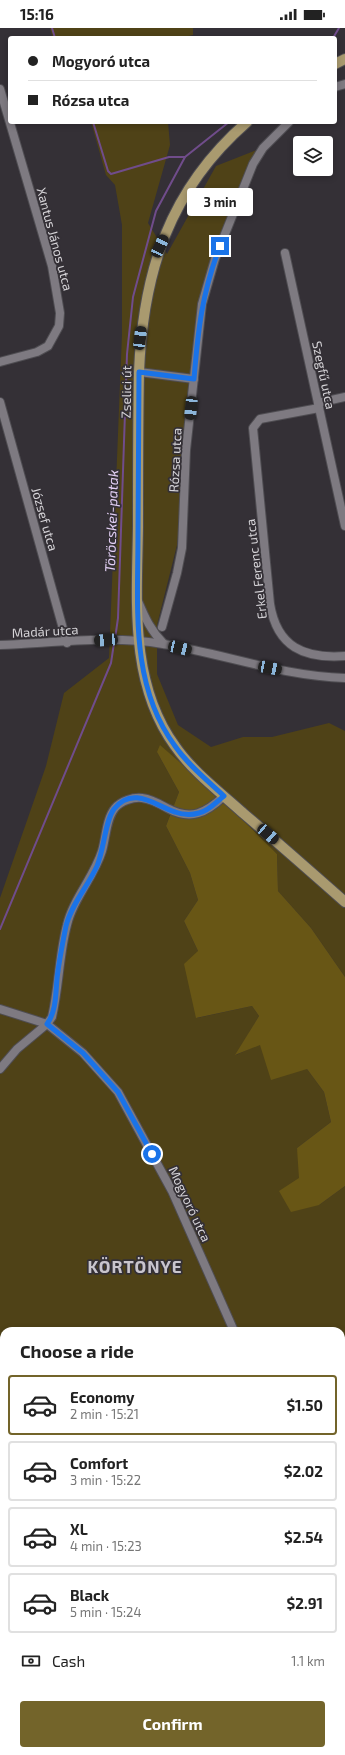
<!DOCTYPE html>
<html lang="en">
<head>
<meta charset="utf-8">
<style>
	body { margin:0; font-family:"Exo 2",sans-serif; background:#f6f6f6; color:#222; height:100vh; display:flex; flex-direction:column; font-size:15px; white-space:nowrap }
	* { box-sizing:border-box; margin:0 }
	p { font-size:13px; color:#767676 }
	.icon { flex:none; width:22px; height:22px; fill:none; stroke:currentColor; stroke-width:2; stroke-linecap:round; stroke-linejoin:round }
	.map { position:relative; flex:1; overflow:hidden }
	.details { position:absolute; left:0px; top:1299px; width:345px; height:428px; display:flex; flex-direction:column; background:#fff; border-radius:12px 12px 0 0; box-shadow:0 2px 6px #0003 }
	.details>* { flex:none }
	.banner { position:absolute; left:8px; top:8px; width:329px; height:88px; border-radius:4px; box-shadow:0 2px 6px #0003; display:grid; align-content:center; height:88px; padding:0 20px; background:#fff }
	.fabs { position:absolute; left:293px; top:108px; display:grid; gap:8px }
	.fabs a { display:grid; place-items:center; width:40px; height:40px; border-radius:4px; background:#fff; box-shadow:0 2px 6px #0003; font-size:20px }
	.end { position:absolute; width:18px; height:18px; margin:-9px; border:5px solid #1a73e8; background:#fff; box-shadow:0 0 0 2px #fff }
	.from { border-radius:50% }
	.bubble { position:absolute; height:28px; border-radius:4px; background:#fff; box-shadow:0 2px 6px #0003; font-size:13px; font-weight:700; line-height:28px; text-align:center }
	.car { position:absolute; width:12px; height:24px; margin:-12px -6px; border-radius:5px; box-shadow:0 0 3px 1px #0007; background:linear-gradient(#222 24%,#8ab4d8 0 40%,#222 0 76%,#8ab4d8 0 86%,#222 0) }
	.banner b { display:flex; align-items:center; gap:14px; height:38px; font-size:15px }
	.banner b+b { border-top:1px solid #e0e0e0 }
	.banner i { width:10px; height:10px; background:#222 }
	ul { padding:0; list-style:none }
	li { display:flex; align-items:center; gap:12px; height:60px; margin:0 8px 6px; padding:0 12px; border:2px solid #e0e0e0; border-radius:4px }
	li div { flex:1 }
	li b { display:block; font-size:15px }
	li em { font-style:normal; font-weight:700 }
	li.current { border-color:#73642a }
	li>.icon { width:36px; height:36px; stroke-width:1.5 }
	h2 { padding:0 20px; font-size:18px; line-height:48px }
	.pay { display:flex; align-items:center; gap:10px; height:44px; padding:0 20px; font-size:15px }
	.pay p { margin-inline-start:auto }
	.button { display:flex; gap:8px; margin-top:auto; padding:8px 20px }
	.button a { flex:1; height:46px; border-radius:4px; background:#73642a; color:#fff; font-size:16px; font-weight:700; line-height:46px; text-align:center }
	.status { display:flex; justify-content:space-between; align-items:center; height:28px; padding:0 20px; background:#fff; direction:ltr }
	.status svg { height:11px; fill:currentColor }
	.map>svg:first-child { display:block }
	.green { fill:#4f4217; fill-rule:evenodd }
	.forest { fill:#685615 }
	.water { fill:#704c8b }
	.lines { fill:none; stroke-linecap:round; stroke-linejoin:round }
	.stream { stroke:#704c8b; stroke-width:2 }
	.minor-casing { stroke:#4f4d52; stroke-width:10 }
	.primary-casing { stroke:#4f4d52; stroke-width:12 }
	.minor { stroke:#7e7a81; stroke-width:8 }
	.primary { stroke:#a99a6f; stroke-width:10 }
	.route { stroke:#1a73e8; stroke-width:5 }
	.labels { text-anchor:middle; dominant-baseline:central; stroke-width:3.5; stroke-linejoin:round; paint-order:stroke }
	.street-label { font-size:13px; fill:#d6d4d8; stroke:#343036 }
	.water-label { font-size:14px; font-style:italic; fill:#e1cef3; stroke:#343036 }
	.district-label { font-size:17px; font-weight:bold; letter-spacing:1px; fill:#c9c5cd; stroke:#343036 }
</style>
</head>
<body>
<div class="status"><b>15:16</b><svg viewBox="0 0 49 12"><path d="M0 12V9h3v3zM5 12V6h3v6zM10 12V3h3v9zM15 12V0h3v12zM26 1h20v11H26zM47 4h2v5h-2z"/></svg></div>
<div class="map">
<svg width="345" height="1727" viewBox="0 0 345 1727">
	<rect width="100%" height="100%" fill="#343036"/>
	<g class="green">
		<polygon points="50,0 193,0 193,7 180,10 53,10"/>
		<path d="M91,94H168L170,117L148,195L167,226L216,138L262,120L227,205L204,276L177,517L157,597V646L178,697L211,719L243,709H272L329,695L345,703V949L311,900L278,863L277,826L157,724L179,764L166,798L190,845L198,872L184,893L198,923L197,990L252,978L259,988L236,1027L260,1016L307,1041L324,1064L331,1094L297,1120L319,1177L345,1158V1727H0V870L46,738L64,665L109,630L122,306V197L115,157L106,147ZM4,1303H341V1723H4Z"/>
	</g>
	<polygon class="forest" points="160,717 217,767 277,826 278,863 311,900 345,949 345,1158 319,1177 291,1184 279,1163 299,1150 297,1120 331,1094 324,1064 307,1041 271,1052 260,1017 235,1027 259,988 252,978 196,990 184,936 198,923 184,893 198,872 190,845 166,798 179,764 157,724"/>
	<g class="water">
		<polygon points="4,1705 4,1720 0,1724 0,1706"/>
		<polygon points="28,1723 41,1723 41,1726 24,1727"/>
	</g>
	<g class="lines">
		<g class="stream">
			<polyline points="52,0 55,10"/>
			<polyline points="333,10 339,0"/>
			<polyline points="93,94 108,143 111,146 169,129 185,129"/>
			<polyline points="115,611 118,590 127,326 133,269 156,183 185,129 229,94"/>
			<polyline points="0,901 111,635 114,615"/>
		</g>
		<g class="minor-casing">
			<g id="minor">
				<polyline points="335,59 345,56"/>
				<polyline points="0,61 52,238 60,285 59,298 48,318 37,324 0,334"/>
				<polyline points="285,225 345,498"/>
				<polyline points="139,344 194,351"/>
				<polyline points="0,374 67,615"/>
				<polyline points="318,375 345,369"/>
				<path d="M319,380L260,391L253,400L270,576C277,619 304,631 345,628"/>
				<path d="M138,573C145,590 151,603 164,616"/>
				<polyline points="162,599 177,545 182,520 186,422 202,276 215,231 253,136 263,120 289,94"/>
				<path d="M0,617C53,615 111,607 163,616C225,626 282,648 345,650"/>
				<polyline points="0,981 47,996 83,1025 118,1064 172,1163 234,1303"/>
				<path d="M0,1041L17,1021L47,996L52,989C59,959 59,927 67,897C73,871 94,849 102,823C106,810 106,791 115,780C121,773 133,769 142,770C151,771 160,776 167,780C191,793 206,785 224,768"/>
				<polyline points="0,1446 4,1455"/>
				<polyline points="341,1538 345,1546"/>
				<polyline points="101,1723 104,1727"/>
			</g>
		</g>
		<g class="primary-casing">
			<g id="primary">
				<polyline points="335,36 345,31"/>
				<path d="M247,94C169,162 143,244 139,344C138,396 138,447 138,498C137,572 129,655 175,718C193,744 220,764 243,785C277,814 311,844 345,874"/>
			</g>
		</g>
		<use href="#minor" class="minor"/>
		<use href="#primary" class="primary"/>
	</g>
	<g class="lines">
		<path class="route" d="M152,1126L118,1064L83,1025L47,996C58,981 55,960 58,943C60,928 63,913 66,898C71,877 88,858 97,838C104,822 105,793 114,781C133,757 156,778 175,784C183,787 192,787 199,785C209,783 216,774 224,768C207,752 188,737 175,718C130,657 138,579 138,508C138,453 139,399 139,344L194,351C198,302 202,265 220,218"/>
	</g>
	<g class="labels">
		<g class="street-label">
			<text transform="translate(55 211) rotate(75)">Xantus János utca</text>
			<text transform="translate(324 347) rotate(78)">Szegfű utca</text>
			<text transform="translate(126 364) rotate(-89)">Zselici út</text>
			<text transform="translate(175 432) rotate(-87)">Rózsa utca</text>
			<text transform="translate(45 491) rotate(74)">József utca</text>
			<text transform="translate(256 541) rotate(-97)">Erkel Ferenc utca</text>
			<text transform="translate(45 603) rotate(-3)">Madár utca</text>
			<text transform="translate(190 1176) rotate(65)">Mogyoró utca</text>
		</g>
		<g class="water-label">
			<text transform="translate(111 493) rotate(-88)">Töröcskei-patak</text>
		</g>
		<g class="district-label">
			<text x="135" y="1238">KÖRTÖNYE</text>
		</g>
	</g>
</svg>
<div class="fabs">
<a><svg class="icon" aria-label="layers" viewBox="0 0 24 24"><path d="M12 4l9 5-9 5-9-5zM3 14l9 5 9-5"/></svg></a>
</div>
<i class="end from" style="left:152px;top:1126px"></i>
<i class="end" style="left:220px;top:218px"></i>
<div class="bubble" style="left:187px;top:160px;width:66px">3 min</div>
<i class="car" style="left:160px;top:218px;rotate:25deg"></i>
<i class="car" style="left:140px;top:310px;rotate:7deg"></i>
<i class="car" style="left:191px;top:380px;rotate:186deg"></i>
<i class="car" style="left:106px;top:612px;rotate:266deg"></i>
<i class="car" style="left:180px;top:620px;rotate:103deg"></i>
<i class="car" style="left:270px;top:640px;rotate:101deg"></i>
<i class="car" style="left:268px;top:806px;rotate:131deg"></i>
<div class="banner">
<b><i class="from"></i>Mogyoró utca</b>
<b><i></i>Rózsa utca</b>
</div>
<section class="details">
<h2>Choose a ride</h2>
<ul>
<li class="current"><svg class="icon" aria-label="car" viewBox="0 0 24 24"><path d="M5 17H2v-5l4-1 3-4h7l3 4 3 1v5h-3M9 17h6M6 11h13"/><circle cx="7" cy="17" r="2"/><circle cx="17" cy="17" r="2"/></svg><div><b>Economy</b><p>2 min · 15:21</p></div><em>$1.50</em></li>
<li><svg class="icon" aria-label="car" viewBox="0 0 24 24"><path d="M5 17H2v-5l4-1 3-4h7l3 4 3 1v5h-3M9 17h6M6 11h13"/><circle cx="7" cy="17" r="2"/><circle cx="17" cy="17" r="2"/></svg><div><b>Comfort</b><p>3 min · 15:22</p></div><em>$2.02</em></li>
<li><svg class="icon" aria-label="car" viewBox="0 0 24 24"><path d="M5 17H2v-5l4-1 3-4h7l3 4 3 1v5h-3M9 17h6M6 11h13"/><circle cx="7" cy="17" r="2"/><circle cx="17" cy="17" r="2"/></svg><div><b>XL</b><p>4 min · 15:23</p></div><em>$2.54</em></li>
<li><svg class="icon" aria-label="car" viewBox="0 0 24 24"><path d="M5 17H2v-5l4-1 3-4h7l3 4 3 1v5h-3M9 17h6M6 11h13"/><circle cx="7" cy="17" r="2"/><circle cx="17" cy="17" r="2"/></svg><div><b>Black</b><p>5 min · 15:24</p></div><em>$2.91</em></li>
</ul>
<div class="pay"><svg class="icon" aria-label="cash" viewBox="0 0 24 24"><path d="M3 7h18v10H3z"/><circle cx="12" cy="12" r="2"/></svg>Cash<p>1.1 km</p></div>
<div class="button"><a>Confirm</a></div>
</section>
</div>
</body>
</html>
